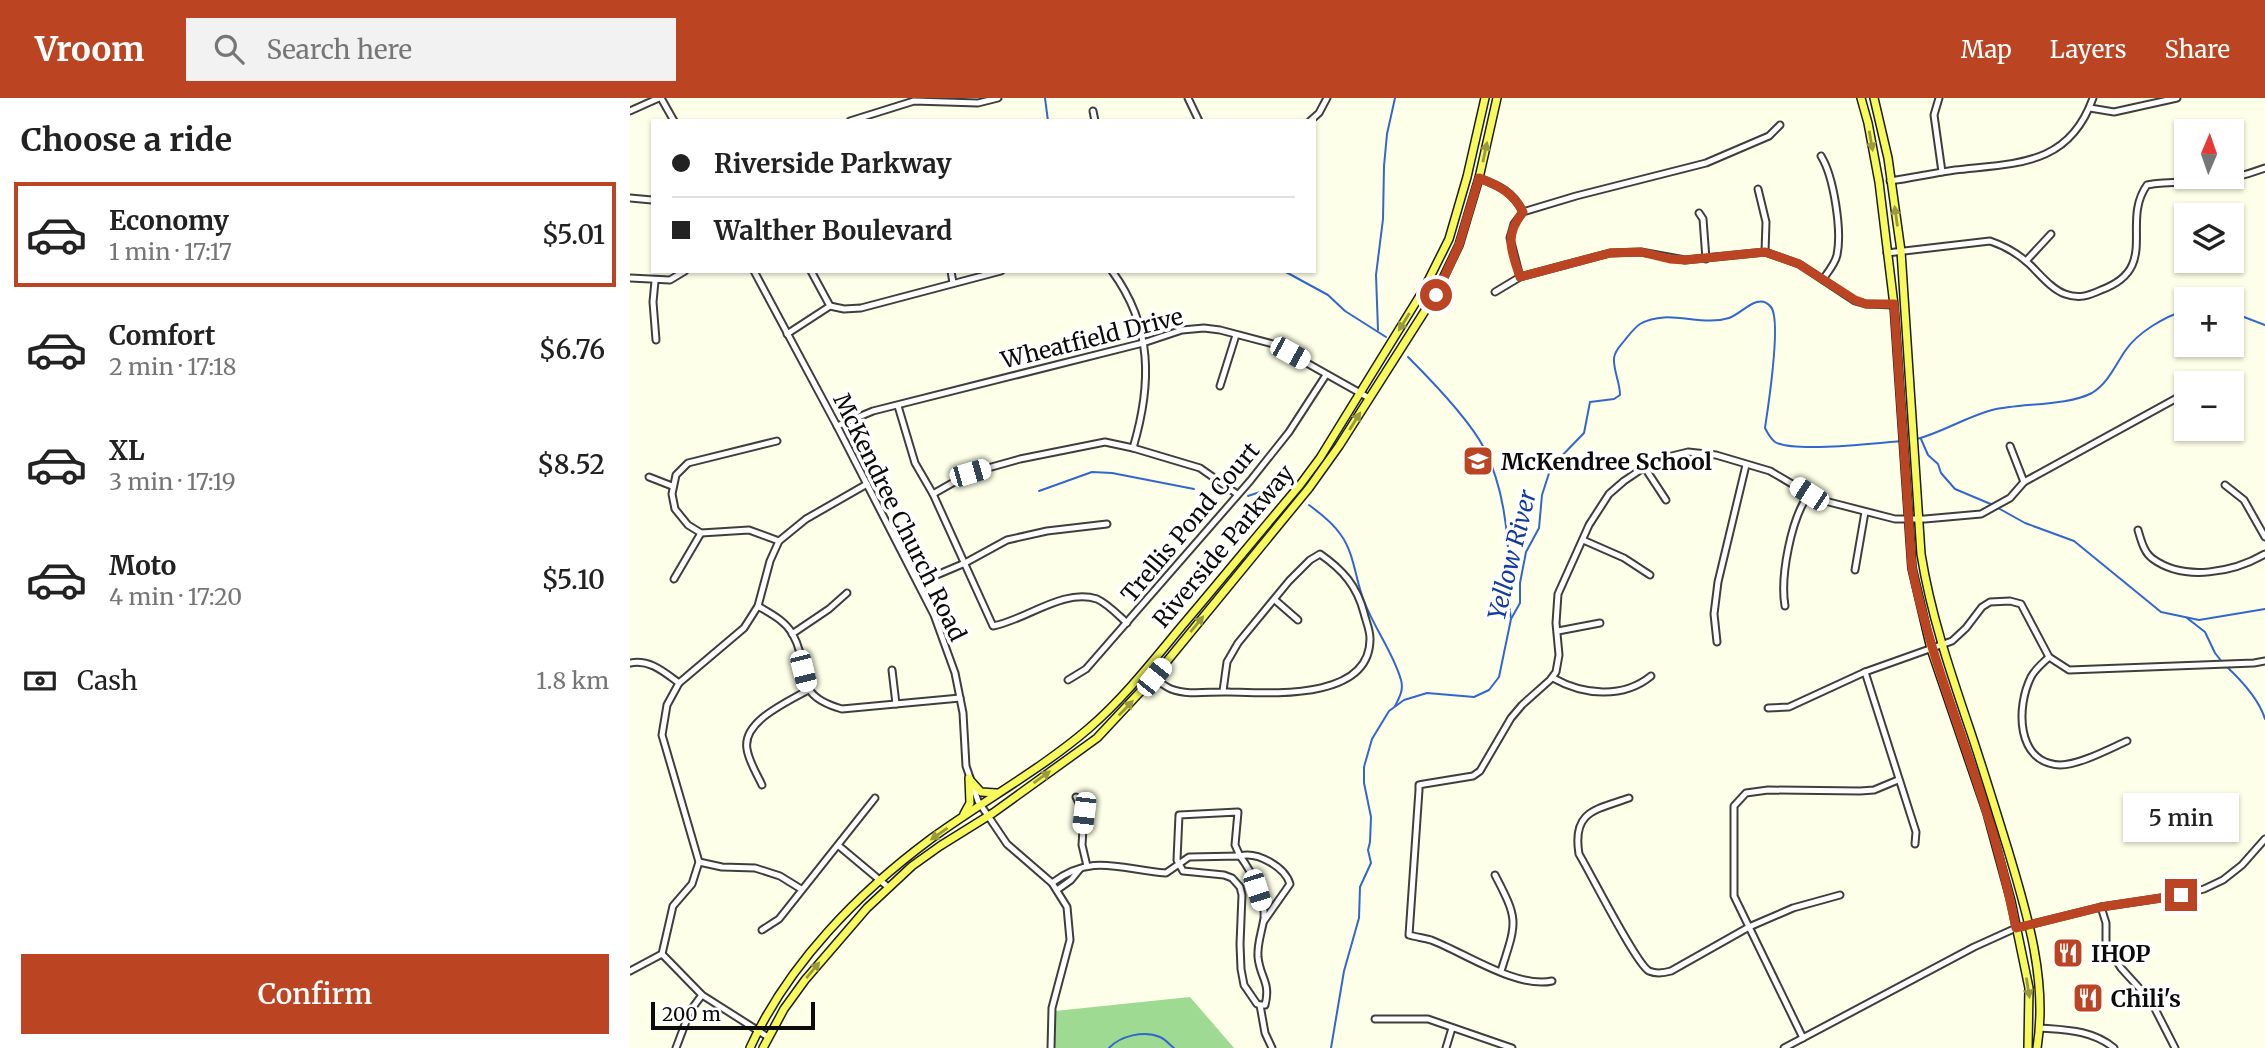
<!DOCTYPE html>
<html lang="en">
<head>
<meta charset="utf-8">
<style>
	body { margin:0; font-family:Merriweather,serif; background:#f2f2f2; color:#222; height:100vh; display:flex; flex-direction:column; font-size:26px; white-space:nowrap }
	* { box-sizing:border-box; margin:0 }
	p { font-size:23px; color:#767676 }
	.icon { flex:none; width:38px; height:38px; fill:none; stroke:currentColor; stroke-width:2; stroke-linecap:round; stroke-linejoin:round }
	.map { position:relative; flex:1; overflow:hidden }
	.drawer { display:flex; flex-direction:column; background:#fff; width:630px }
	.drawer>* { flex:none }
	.guide { position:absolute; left:21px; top:21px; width:665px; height:154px; border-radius:0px; box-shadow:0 2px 5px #0004; display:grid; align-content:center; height:154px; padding:0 21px; background:#fff }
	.needle { width:46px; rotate:2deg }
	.tools { position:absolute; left:1544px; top:21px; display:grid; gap:14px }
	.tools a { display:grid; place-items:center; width:70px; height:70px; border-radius:0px; background:#fff; box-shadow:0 2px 5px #0004; font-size:35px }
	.scale { position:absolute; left:21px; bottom:18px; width:164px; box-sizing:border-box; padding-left:7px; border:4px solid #0b0b0b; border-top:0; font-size:19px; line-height:24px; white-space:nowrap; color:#0b0b0b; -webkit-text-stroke:5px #fff; paint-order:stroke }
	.end { position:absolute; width:32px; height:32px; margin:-16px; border:9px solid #bb4522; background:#fff; box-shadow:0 0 0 4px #fff }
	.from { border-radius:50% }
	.bubble { position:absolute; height:49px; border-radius:0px; background:#fff; box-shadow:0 2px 5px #0004; font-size:23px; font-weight:600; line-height:49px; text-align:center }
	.car { position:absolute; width:21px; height:42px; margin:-21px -10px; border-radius:9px; box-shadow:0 0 5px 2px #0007; background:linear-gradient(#fff 24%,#345 0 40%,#fff 0 76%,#345 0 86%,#fff 0) }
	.guide b { display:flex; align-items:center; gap:24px; height:66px; font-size:26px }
	.guide b+b { border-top:2px solid #e0e0e0 }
	.guide i { width:18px; height:18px; background:#222 }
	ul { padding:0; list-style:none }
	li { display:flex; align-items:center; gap:21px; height:105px; margin:0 14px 10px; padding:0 7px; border:4px solid transparent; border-radius:0px }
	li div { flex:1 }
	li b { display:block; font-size:26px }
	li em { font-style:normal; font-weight:600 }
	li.active { border-color:#bb4522 }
	li>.icon { width:63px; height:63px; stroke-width:1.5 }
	h2 { padding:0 21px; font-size:32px; line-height:84px }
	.pay { display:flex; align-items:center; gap:18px; height:77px; padding:0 21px; font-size:26px }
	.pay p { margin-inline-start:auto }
	.primary-button { display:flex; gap:14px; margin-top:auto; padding:14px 21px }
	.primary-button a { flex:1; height:80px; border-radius:0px; background:#bb4522; color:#fff; font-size:28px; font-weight:600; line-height:80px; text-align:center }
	header { display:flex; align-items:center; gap:42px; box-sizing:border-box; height:98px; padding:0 35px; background:#bb4522; color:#fff }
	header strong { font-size:33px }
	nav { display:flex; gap:38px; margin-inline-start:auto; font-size:24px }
	.search { width:490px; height:63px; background:#f2f2f2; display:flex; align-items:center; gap:18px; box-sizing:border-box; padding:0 24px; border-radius:0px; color:#767676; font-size:26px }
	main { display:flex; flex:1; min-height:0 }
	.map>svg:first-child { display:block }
	.forest { fill:#9eda92 }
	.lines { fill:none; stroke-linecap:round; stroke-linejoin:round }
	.stream { stroke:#3366ce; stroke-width:2 }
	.minor-casing { stroke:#3e3e3e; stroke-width:9 }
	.major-casing { stroke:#1c1c1c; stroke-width:10 }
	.minor { stroke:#fff; stroke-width:5 }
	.major { stroke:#f6fa5d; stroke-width:7 }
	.oneway { fill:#989a3c }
	.route { stroke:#bb4522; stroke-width:9 }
	.labels { text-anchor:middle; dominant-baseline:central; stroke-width:7; stroke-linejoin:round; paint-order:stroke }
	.street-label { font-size:23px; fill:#0b0b0b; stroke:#fff }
	.poi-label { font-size:23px; font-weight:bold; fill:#0b0b0b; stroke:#fff; text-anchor:start }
	.water-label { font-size:24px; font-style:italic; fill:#143b9d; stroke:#fff }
</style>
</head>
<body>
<header>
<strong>Vroom</strong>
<div class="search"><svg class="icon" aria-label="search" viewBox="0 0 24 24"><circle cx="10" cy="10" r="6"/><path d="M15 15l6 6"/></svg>Search here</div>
<nav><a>Map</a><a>Layers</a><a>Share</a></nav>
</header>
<main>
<section class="drawer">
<h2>Choose a ride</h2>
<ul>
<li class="active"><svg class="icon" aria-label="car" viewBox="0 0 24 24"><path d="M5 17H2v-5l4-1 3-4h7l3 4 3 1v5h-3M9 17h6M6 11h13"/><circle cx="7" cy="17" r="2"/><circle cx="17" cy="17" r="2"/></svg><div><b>Economy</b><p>1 min · 17:17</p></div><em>$5.01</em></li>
<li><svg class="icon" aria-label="car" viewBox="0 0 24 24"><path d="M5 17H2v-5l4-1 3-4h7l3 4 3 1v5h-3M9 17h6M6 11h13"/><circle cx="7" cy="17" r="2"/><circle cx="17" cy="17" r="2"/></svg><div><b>Comfort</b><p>2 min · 17:18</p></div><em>$6.76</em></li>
<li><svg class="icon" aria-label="car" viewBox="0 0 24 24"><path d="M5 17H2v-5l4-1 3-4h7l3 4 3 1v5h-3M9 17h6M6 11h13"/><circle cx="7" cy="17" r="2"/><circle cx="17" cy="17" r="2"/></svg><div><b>XL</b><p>3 min · 17:19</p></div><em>$8.52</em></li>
<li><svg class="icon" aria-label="car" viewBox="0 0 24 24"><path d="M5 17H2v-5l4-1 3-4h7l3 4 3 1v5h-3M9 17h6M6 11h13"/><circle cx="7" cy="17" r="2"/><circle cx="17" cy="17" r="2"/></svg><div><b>Moto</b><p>4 min · 17:20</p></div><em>$5.10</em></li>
</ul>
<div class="pay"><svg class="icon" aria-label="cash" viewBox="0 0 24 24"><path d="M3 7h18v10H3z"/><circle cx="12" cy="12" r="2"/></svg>Cash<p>1.8 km</p></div>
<div class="primary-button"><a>Confirm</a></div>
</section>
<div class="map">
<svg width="1635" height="950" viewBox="0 0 1635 950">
	<rect width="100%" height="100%" fill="#fdffe8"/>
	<polygon class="forest" points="560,899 604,950 425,950 425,913"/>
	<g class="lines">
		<g class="stream">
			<polyline points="415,0 418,23"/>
			<polyline points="654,173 698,197 715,213 756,239"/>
			<polyline points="1601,214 1635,227"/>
			<polyline points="748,232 746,177 753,121 754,68 757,36 765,0"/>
			<path d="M778,259C800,281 840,323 854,350C869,380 876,417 878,450C880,474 876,497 881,520"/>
			<path d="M1287,341C1313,334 1336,319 1362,312C1391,305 1437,308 1462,295C1478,285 1485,268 1495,253C1508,234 1534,219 1556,212"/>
			<polyline points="1291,341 1298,357 1308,366 1311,375 1325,391 1363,407"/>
			<polyline points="409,393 462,374 482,375 564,391"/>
			<polyline points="618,398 645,389"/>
			<path d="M679,407C690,415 703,425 711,437C725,457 725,481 734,503C744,530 763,554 771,582C774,592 769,600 765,608"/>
			<polyline points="1368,410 1395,425 1444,443 1531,514 1569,522 1635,511"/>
			<polyline points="1557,520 1575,534 1585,555 1592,564"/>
			<path d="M1596,568C1611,582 1629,601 1635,621"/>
			<path d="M479,950C490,938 514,932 530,939C535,941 540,947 544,950"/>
			<path d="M701,950L714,873L729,820L730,789L741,765L738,752L740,744L741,719L734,685V669L742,641L759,613L774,602L797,595L844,599L859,592L869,579L881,521L890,505V485L896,454L909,430L912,397L921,369L954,335L960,304L984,301L990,297C990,284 983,272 984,260C985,252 991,247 995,242C999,237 1004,230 1010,226C1038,210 1070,229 1099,220C1112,216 1128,193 1141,209C1152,223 1138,309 1135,330C1138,336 1140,340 1145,344C1163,355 1248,345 1271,343"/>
		</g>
		<g class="minor-casing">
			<g id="minor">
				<polyline points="31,0 44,23"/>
				<polyline points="558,0 569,23"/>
				<polyline points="1309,0 1304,17 1312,74"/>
				<polyline points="1460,10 1484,14 1547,0"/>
				<polyline points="0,13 29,0"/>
				<polyline points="463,13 465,23"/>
				<polyline points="220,23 284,3 348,5 368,0"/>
				<polyline points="680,23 689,15 697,0"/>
				<path d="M1191,58C1204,79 1212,133 1207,157C1205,166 1198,174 1193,181"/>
				<path d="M849,80C870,88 883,94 893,114"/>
				<path d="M1260,83C1282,80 1303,75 1325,72C1387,65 1439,68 1463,0"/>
				<polyline points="1128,91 1136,124 1135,154"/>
				<polyline points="0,100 22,102"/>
				<polyline points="1069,115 1073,121 1076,161"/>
				<path d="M1257,155L1360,143C1375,148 1386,154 1398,165C1409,175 1421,191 1435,196C1449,201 1458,198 1471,192C1531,170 1490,125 1517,87C1537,83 1554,85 1574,84C1595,83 1616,77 1635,70"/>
				<polyline points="1396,163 1421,136"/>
				<polyline points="124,173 207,328 304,517 325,575 333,615 336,668 348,703 377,746 422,785 437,809 440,842 422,910 421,950"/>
				<polyline points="181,173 200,208 214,211 231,210 371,173"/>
				<polyline points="321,173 323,185"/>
				<path d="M482,173C523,229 522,286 503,350"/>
				<polyline points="890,179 880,140 884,126 893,114 946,98 1076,65 1139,38 1150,27"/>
				<polyline points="0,180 40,182 55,173"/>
				<polyline points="25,183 23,204 26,242"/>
				<polyline points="865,194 890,179 980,155 1011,154 1055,162 1135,154 1169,166 1225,203 1236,206 1264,207"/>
				<polyline points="157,236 200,208"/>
				<polyline points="590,288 606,237"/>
				<path d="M268,308L285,365L303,396L363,528C396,522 433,490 467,501C478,506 488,517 497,525"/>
				<polyline points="207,328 243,313 513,245 552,232 574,230 590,232 643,246 739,300"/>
				<polyline points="147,343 58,365 46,377 42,396 45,411 58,427 71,435 119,432 149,443"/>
				<polyline points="1380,348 1394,384"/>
				<polyline points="1015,370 1036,402"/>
				<polyline points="19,379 42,388"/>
				<polyline points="1595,387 1614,402 1635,439"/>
				<polyline points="303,396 340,375 390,361 475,344 503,350 570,370 607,396"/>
				<path d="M1508,432C1511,442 1514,455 1523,461C1555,484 1604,474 1635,456"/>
				<polyline points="953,442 994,460 1020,477"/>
				<polyline points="1225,472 1235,414"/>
				<polyline points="44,481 71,435"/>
				<polyline points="288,485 335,465 377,442 417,433 477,426"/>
				<polyline points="645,502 668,522"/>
				<path d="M128,508C141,516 154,522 162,535C183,572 159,596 212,611L330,600"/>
				<path d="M1155,508C1150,479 1161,420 1179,396"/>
				<polyline points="928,533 970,525"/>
				<polyline points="162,536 199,511 217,495"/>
				<polyline points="1087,544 1084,516 1088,484 1116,367"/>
				<path d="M1419,559C1413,565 1405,571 1401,579C1386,609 1386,665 1430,667C1449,667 1479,651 1497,643"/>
				<path d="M0,565C20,561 34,574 49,585"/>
				<polyline points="262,572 266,606"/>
				<path d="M515,572C523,578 531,587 541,591C559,598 581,593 600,594C640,595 740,603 740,541C740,531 736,524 734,515C727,488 713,472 690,456L680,462L659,483L608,545L597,564L593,593"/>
				<polyline points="1235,574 1286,734 1285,746"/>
				<path d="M923,580C953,597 993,601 1021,578"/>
				<polyline points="438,582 456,571 620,383 659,334 696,277"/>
				<polyline points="1138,610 1159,609 1235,574 1322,543 1336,530 1352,509 1360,504 1380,503 1391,506 1419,559 1439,572 1624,565 1635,563"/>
				<path d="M132,687C127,676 119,664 117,651C112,623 158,604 178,592"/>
				<polyline points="446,699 454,715 452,747 457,768"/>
				<path d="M999,700C965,712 942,713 949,756C960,774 1006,866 1019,873C1026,876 1034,875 1041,873L1119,829L1163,810L1210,797"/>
				<polyline points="209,748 258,789"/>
				<polyline points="69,764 92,769 125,770 150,778 171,791"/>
				<path d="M865,777C889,823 887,823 871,873"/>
				<path d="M422,785C463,754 491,772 536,775L559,759L610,758C621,773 636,801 634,820C632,834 627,845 628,859C630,880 641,884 635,907H630"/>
				<polyline points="427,792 441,782 450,771"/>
				<polyline points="1471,809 1476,825 1476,847 1491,870 1521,903 1545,950"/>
				<path d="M634,823L660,786C655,769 627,753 610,758L605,747L608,714L549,717L547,762L553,773L594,777L602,780L610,789L612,797L610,846L611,871L614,887L627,906L630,907L635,935L642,950"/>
				<polyline points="132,832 149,821 245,700"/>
				<polyline points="0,873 32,856"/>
				<path d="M922,883C887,891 833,854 801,842C794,840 786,839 779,837L789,692V687L794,686L843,678L850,673L881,620L892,607L920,582L926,574L929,557L926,525L928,496L959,427L979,396L994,383L1025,362L1058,354L1086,357L1140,373L1179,396L1195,403L1265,421H1295L1351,416L1380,400L1394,384L1556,295"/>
				<polyline points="745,921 798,921 882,950"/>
				<path d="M1410,930C1437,932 1462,932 1484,950"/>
				<polyline points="138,939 72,897 32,856 43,808 62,786 69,764 32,637 37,607 49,585 114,530 128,508 140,463 149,443 176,421 237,386"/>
				<polyline points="1173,940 1104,798 1104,708 1116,695 1138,692 1230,693 1244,692 1268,682"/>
				<polyline points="46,950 60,913 72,897"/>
				<polyline points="816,950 822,930"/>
				<polyline points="1154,950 1344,849 1386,830 1471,809 1551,797 1574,791 1593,782 1612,767 1635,741"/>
			</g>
		</g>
		<g class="major-casing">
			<g id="major">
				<polyline points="1231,0 1238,25 1249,84 1264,207 1282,470 1301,551 1357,715 1381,803 1399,890 1398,950"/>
				<path d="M1244,0L1258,60L1271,153L1291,456C1301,518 1321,576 1341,635C1354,674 1366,713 1378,752C1397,815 1418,883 1407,950"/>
				<polyline points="341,683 351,694 366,695"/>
				<polyline points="334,716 340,705 339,680"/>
				<path d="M120,950C158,866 229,794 302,740C353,703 410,672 458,631C493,601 522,564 551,529C591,482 630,434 670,387L690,360L794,191L819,141L837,79L855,0"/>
				<polyline points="133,950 154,911 175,882 237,810 282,768 310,748 363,715 467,640 524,579 679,390 709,348 805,197 829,147 849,80 867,0"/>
			</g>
		</g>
		<use href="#minor" class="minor"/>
		<use href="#major" class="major"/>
	</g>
	<defs><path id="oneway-solid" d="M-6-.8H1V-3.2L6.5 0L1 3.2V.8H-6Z" transform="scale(1.75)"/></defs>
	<g class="oneway">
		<use href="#oneway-solid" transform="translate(1241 43) rotate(80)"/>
		<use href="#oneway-solid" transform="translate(855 54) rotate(-78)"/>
		<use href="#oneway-solid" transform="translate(1266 118) rotate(-98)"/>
		<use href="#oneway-solid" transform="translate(774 224) rotate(122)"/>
		<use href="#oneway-solid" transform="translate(725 323) rotate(-58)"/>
		<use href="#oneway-solid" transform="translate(567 526) rotate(-51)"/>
		<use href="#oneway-solid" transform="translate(496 610) rotate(-46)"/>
		<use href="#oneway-solid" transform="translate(412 679) rotate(-36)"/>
		<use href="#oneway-solid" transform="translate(309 736) rotate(145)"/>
		<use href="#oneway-solid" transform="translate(183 872) rotate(-50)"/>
		<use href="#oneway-solid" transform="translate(1398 890) rotate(81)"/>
	</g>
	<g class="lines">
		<path class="route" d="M806,197L829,147L849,80C870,88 883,95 893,114C874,138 881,152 890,179L980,155L1011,154L1040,161L1055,162L1135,154L1169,166L1225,202L1236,206H1264L1282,470C1299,555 1332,633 1357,716C1369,753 1378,792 1386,830L1471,809L1551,797"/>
	</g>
	<defs>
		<g id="school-square" transform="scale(1.575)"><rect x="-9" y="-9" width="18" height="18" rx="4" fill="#bb4522" stroke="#fff"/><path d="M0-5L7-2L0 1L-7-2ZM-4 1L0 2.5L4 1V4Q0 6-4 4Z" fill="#fff"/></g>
		<g id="restaurant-square" transform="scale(1.575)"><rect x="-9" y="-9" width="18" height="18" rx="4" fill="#bb4522" stroke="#fff"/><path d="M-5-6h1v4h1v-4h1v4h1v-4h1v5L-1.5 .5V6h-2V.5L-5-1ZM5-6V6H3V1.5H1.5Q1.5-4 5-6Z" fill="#fff"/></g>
	</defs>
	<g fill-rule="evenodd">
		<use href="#school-square" x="848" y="363"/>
		<use href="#restaurant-square" x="1438" y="855"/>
		<use href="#restaurant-square" x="1458" y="900"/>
	</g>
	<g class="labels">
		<g class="street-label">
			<text transform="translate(462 240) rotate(-14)">Wheatfield Drive</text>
			<text transform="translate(270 419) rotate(64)">McKendree Church Road</text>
			<text transform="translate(560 424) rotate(-50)">Trellis Pond Court</text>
			<text transform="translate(593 448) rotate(-50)">Riverside Parkway</text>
		</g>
		<g class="poi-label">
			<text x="871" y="363">McKendree School</text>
			<text x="1461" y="855">IHOP</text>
			<text x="1481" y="900">Chili's</text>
		</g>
		<g class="water-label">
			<text transform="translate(882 457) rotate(-76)">Yellow River</text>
		</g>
	</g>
</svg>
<div class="tools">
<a><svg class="needle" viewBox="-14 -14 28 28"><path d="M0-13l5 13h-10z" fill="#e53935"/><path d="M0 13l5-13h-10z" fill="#767676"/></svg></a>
<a><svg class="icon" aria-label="layers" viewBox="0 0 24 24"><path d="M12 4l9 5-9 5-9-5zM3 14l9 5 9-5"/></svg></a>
<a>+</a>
<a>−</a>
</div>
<div class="scale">200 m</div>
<i class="end from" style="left:806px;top:197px"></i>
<i class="end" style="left:1551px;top:797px"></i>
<div class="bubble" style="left:1493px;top:695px;width:116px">5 min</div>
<i class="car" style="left:660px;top:255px;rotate:119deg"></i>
<i class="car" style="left:340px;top:375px;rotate:74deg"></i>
<i class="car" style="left:1179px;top:396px;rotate:303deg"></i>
<i class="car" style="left:173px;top:573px;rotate:166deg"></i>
<i class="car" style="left:524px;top:579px;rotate:39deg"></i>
<i class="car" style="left:454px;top:715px;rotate:187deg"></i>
<i class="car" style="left:627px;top:792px;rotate:162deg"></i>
<div class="guide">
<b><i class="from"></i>Riverside Parkway</b>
<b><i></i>Walther Boulevard</b>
</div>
</div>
</main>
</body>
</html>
